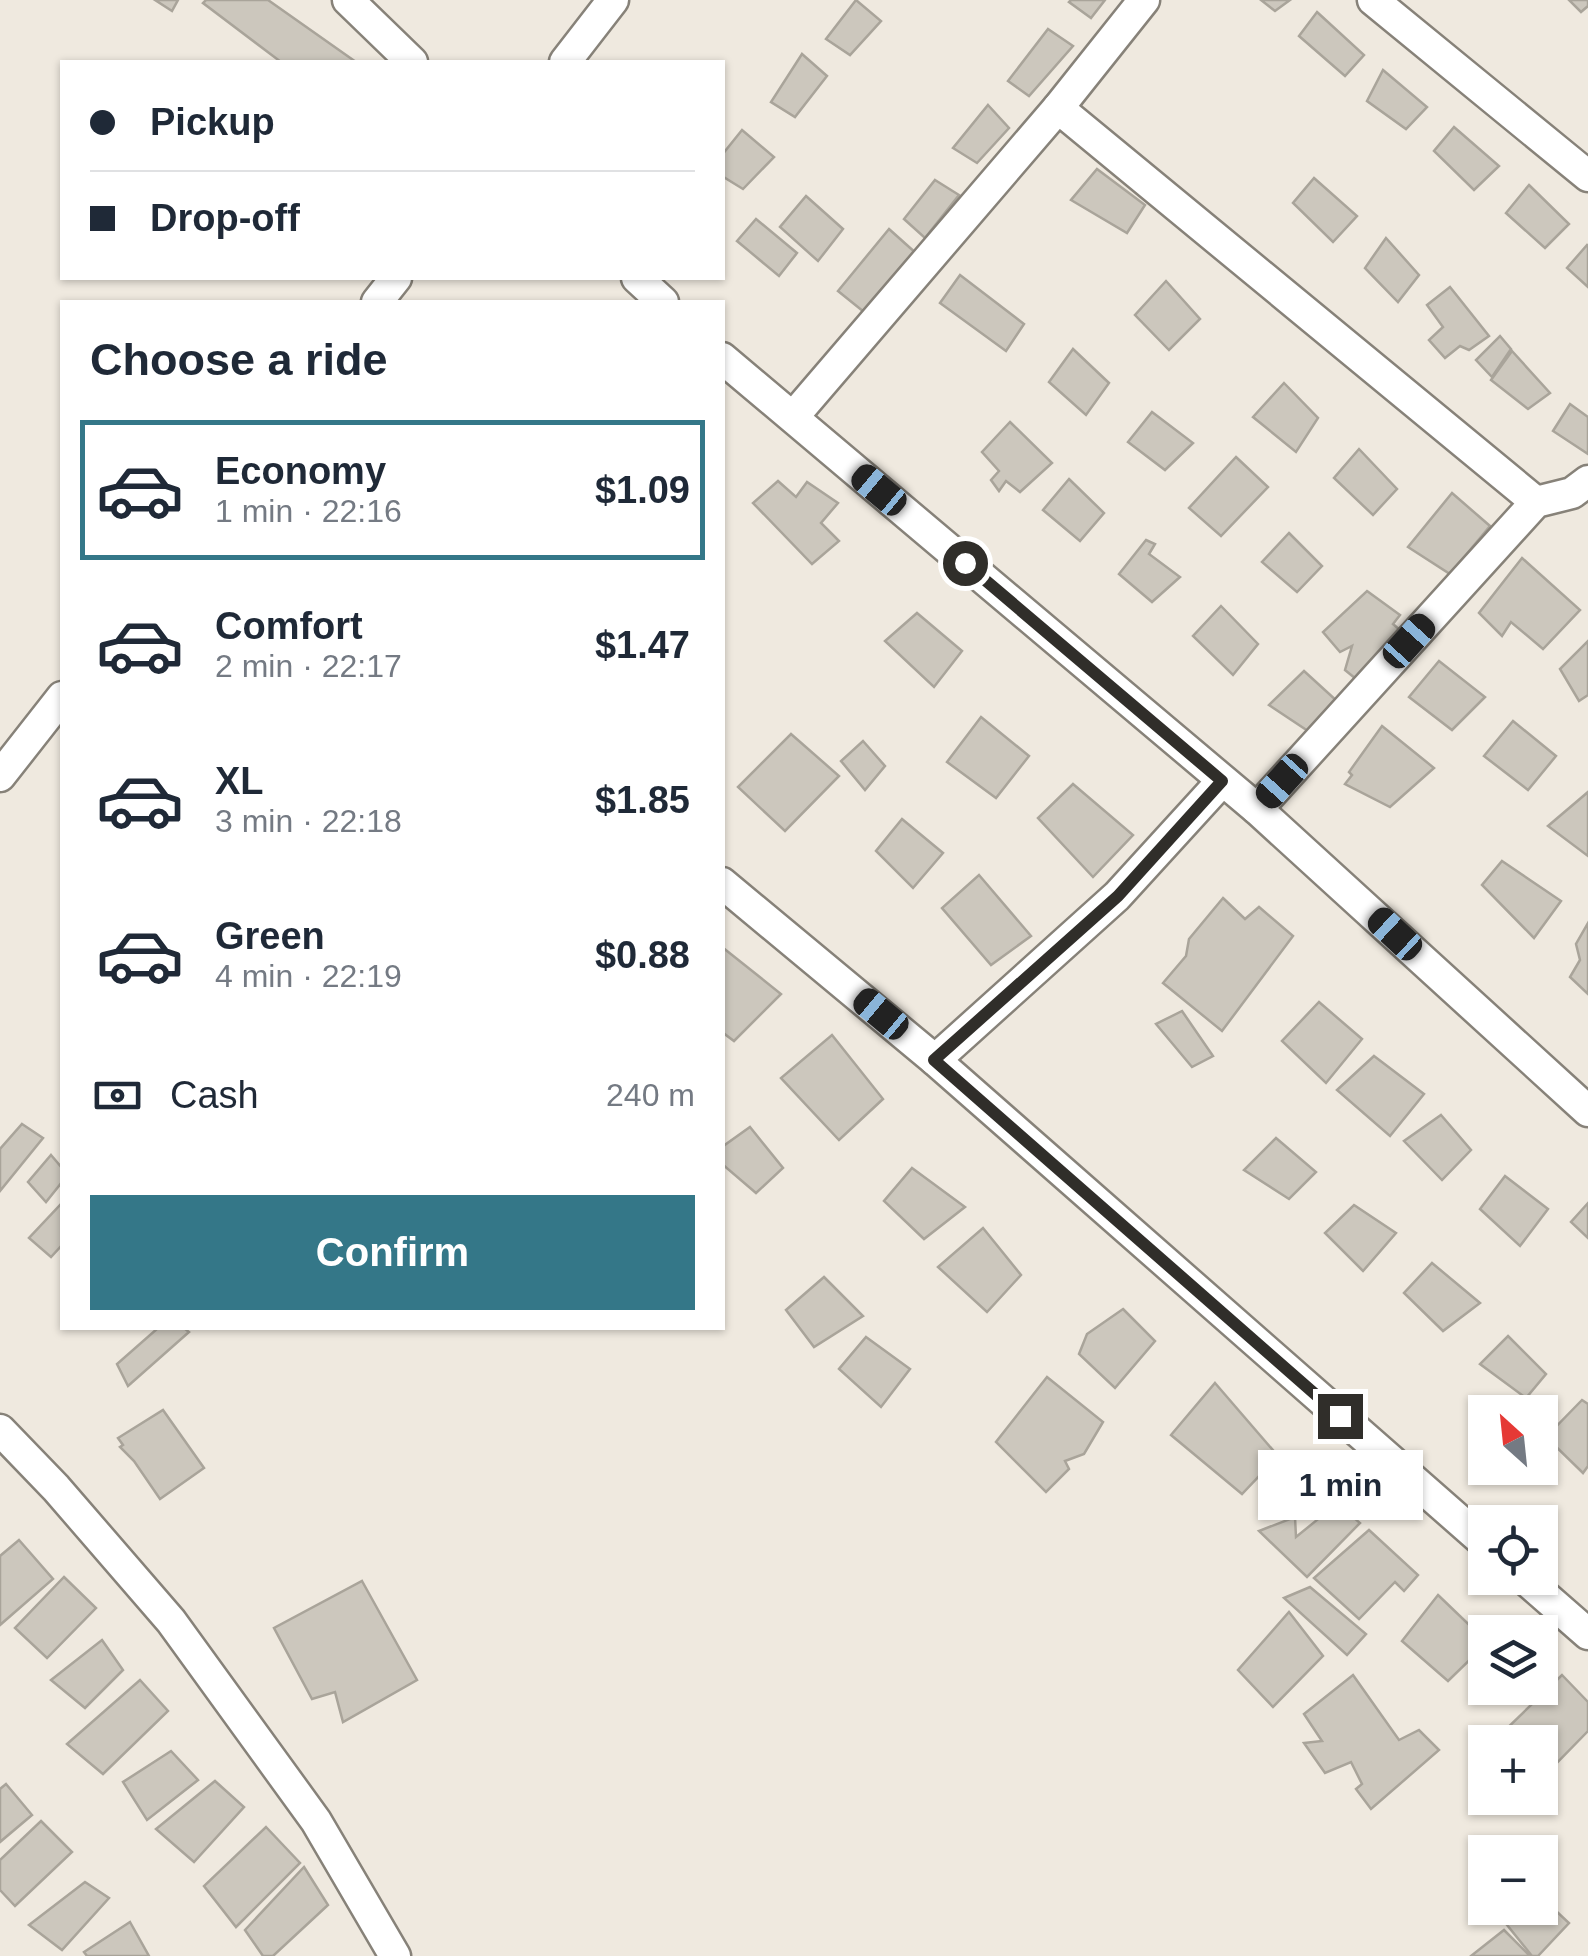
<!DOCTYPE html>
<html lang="en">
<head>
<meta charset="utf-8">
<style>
	body { margin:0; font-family:Arial,sans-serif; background:#f6f6f7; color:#1f2937; height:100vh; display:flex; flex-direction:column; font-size:38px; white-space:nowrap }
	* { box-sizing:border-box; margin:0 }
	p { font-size:32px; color:#747a83 }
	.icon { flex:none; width:55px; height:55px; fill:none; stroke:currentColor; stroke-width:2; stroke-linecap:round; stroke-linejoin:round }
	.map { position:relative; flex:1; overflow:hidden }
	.sheet { position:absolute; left:60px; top:300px; width:665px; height:1030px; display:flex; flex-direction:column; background:#fff; border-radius:0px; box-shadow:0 2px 8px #0004 }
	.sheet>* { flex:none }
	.hud { position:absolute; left:60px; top:60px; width:665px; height:220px; border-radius:0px; box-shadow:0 2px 8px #0004; display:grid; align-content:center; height:220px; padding:0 30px; background:#fff }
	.needle { width:65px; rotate:333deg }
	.controls { position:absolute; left:1468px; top:1395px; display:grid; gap:20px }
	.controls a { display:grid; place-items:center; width:90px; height:90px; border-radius:0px; background:#fff; box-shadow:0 2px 8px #0004; font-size:50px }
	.end { position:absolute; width:45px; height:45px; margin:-22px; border:12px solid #302e2a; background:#fff; box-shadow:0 0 0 5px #fff }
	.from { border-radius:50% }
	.bubble { position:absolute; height:70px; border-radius:0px; background:#fff; box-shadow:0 2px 8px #0004; font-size:32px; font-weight:600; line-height:70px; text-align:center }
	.car { position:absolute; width:30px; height:60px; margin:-30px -15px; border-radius:12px; box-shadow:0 0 8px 2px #0007; background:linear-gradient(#222 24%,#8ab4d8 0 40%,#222 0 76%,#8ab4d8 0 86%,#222 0) }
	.hud b { display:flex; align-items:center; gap:35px; height:95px; font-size:38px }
	.hud b+b { border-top:2px solid #e0e1e3 }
	.hud i { width:25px; height:25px; background:#1f2937 }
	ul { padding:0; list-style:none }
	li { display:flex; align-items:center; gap:30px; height:140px; margin:0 20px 15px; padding:0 10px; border:5px solid transparent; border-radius:0px }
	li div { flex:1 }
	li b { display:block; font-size:38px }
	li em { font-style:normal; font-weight:600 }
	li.current { border-color:#347788 }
	li>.icon { width:90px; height:90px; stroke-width:1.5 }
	h2 { padding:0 30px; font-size:45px; line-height:120px }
	.pay { display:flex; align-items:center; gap:25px; height:110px; padding:0 30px; font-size:38px }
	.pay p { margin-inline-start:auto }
	.button { display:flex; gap:20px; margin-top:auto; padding:20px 30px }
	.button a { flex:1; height:115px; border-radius:0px; background:#347788; color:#fff; font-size:40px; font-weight:600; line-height:115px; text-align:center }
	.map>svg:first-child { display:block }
	.building { fill:#ccc7bd; stroke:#a9a49a; stroke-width:2.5 }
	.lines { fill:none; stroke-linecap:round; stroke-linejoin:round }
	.minor-casing { stroke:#878279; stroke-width:35 }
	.minor { stroke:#fff; stroke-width:30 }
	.route { stroke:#302e2a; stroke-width:12 }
</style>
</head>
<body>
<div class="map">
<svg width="1588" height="1956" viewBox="0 0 1588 1956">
	<rect width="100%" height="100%" fill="#efe9df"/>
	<g class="building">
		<polygon points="155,0 178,0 172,11"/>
		<polygon points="206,0 268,0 356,62 281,62 203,3"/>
		<polygon points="856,0 881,21 850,55 826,39"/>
		<polygon points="1071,0 1105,0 1091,18 1069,2"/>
		<polygon points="1261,0 1290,0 1275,11"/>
		<polygon points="1569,0 1588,0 1588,6 1581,12"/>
		<polygon points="1317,12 1364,55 1345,76 1299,36"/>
		<polygon points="1048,29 1073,46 1029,96 1008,81"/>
		<polygon points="802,54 827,76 795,117 771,102"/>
		<polygon points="1383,70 1427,107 1406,129 1367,101"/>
		<polygon points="988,105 1009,128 977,163 953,148"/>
		<polygon points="1454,127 1499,166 1474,190 1434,151"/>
		<polygon points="742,130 774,157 743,189 722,176 722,155"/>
		<polygon points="1097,169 1145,205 1127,233 1071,200"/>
		<polygon points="1314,178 1357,216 1333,242 1293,203"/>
		<polygon points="935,180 959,195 925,238 904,219"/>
		<polygon points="1529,185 1569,224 1545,248 1506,213"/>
		<polygon points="806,196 843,229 818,261 780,227"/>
		<polygon points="756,219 797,253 779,276 737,241"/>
		<polygon points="889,229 918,255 869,316 838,291"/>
		<polygon points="1386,238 1419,275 1398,302 1365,268"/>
		<polygon points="1587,245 1588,246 1588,287 1567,268"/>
		<polygon points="960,275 1024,324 1006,351 940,303"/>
		<polygon points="1166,281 1200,319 1169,350 1135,315"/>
		<polygon points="1450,287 1489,336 1469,350 1460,346 1445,358 1429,340 1443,327 1427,305"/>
		<polygon points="1500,336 1511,349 1492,377 1476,360"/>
		<polygon points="1073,349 1109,383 1086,415 1049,382"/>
		<polygon points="1512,351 1550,393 1528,409 1491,380"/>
		<polygon points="1284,383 1318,418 1296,452 1253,417"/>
		<polygon points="1570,404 1588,417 1588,454 1553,431"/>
		<polygon points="1152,412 1193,443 1165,470 1128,442"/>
		<polygon points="1010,422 1052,463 1020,492 1006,481 999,491 991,480 999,471 982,452"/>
		<polygon points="1359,449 1397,489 1373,515 1334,478"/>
		<polygon points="1236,457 1268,487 1221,536 1189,508"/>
		<polygon points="1069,479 1104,513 1080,541 1043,510"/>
		<polygon points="778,481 796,497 807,482 838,503 821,523 839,541 812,564 753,503"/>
		<polygon points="1452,493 1490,526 1450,574 1408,547"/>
		<polygon points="1289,533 1322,566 1297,592 1262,562"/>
		<polygon points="1146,540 1155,544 1149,554 1180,577 1152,602 1119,574"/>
		<polygon points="1522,558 1580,610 1543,649 1511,622 1502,636 1479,613"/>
		<polygon points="1367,591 1400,615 1393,624 1409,638 1361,683 1345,670 1352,646 1340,652 1323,632"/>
		<polygon points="1221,606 1258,644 1233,675 1193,636"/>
		<polygon points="917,613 962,651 934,687 885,641"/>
		<polygon points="1588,641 1588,695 1579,701 1560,669"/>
		<polygon points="1439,661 1485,697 1452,730 1409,697"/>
		<polygon points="1304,671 1338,702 1317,737 1269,705"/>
		<polygon points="981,717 1029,756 996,798 947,762"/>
		<polygon points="1513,721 1556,756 1528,790 1484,756"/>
		<polygon points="1382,726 1434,768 1390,807 1345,784 1352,775 1349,772"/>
		<polygon points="791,734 839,776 785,831 738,787"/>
		<polygon points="863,741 885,766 865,790 841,761"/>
		<polygon points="1073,784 1133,835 1093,877 1038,818"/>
		<polygon points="1588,792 1588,856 1548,826"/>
		<polygon points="902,819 943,853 913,888 876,851"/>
		<polygon points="1502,861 1561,901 1534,938 1482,885"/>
		<polygon points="979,875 1031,936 991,965 942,908"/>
		<polygon points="1223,898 1245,919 1259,907 1293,936 1222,1031 1163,983 1186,956 1189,939"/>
		<polygon points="1588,923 1588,994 1570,977 1580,960 1576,944"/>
		<polygon points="722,947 781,994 734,1041 722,1032"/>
		<polygon points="1319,1002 1362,1039 1326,1083 1282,1041"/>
		<polygon points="1182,1011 1213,1056 1192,1067 1156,1024"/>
		<polygon points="832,1035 883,1099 839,1140 781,1078"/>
		<polygon points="1374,1056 1424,1094 1390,1136 1337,1090"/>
		<polygon points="1441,1115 1471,1150 1442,1180 1404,1141"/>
		<polygon points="22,1124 43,1138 0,1191 0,1149"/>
		<polygon points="750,1127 783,1168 756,1193 722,1164 722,1147"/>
		<polygon points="1276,1138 1316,1172 1289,1199 1244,1170"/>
		<polygon points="51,1155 62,1168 62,1182 46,1202 28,1182"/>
		<polygon points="912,1168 965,1207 924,1239 884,1201"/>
		<polygon points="1505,1176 1548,1209 1520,1246 1480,1209"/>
		<polygon points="62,1203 62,1245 51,1257 29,1238"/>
		<polygon points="1588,1203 1588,1238 1571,1222"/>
		<polygon points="1354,1205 1396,1233 1363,1271 1325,1233"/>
		<polygon points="983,1228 1021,1275 987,1312 938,1267"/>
		<polygon points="1432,1263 1480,1303 1443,1331 1404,1293"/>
		<polygon points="824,1277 863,1316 814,1347 786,1310"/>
		<polygon points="1123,1309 1155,1341 1115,1388 1079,1354 1087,1334"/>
		<polygon points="158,1328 184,1328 189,1332 128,1386 117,1364"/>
		<polygon points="1508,1336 1546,1374 1526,1398 1480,1364"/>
		<polygon points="866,1337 910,1369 881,1407 839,1369"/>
		<polygon points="1047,1377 1103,1422 1084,1454 1065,1461 1069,1469 1046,1492 996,1442"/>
		<polygon points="1215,1383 1278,1456 1242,1494 1171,1435"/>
		<polygon points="1582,1400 1588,1404 1588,1466 1583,1473 1546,1437"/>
		<polygon points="163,1410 204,1468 160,1499 134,1461 120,1447 123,1445 118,1438"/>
		<polygon points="1322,1490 1360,1523 1307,1577 1259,1531 1295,1517 1296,1537 1317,1520 1301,1510"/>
		<polygon points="1369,1530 1418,1575 1404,1591 1395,1582 1359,1619 1314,1578"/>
		<polygon points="19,1540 53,1579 0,1625 0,1556"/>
		<polygon points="64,1577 96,1608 47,1658 15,1628"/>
		<polygon points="362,1581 417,1680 343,1722 335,1692 312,1699 274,1628"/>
		<polygon points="1310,1587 1366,1634 1347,1655 1284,1598"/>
		<polygon points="1438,1595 1485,1640 1485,1645 1448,1681 1402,1641"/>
		<polygon points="1289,1612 1323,1656 1273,1707 1238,1670"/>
		<polygon points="102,1640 123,1670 85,1708 51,1680"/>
		<polygon points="1353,1675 1399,1740 1419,1730 1439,1750 1371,1809 1356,1789 1362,1784 1351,1762 1325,1773 1304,1743 1322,1741 1304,1714"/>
		<polygon points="1562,1675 1588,1702 1588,1731 1544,1776 1540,1773 1540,1742 1500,1742 1496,1739"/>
		<polygon points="140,1680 168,1711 103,1774 67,1744"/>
		<polygon points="171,1751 198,1780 147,1820 123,1782"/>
		<polygon points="215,1781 244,1807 194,1862 156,1829"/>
		<polygon points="6,1784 32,1815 0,1842 0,1789"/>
		<polygon points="41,1821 72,1852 15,1906 0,1890 0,1860"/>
		<polygon points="266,1827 300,1863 236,1927 204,1886"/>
		<polygon points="304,1867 328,1905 273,1956 263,1956 245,1930"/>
		<polygon points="85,1882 109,1898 62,1950 29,1925"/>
		<polygon points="1540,1896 1569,1923 1538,1956 1532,1956 1503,1920 1520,1908 1540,1908"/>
		<polygon points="130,1922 149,1956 87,1956 84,1952"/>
		<polygon points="1504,1930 1530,1956 1471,1956"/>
	</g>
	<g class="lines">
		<g class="minor-casing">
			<g id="minor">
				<polyline points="348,0 412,62"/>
				<polyline points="1373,0 1588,176"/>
				<polyline points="565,62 613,0"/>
				<polyline points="1058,108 1536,502"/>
				<polyline points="637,278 663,302"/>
				<polyline points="377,302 396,278"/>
				<polyline points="722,358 1257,809 1588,1111"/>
				<polyline points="793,417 1058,108 1144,0"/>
				<polyline points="0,776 62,697"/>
				<polyline points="1257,809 1536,502 1572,493 1588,481"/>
				<polyline points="722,883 935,1060 1485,1543"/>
				<polyline points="935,1060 1117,896 1222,781"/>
				<polyline points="0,1430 56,1488 171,1621 316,1821 395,1956"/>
				<polyline points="1524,1578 1588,1634"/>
			</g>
		</g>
		<use href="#minor" class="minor"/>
	</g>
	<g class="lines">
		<polyline class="route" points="965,563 1222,781 1118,896 934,1060 1340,1416"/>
	</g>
</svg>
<div class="controls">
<a><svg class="needle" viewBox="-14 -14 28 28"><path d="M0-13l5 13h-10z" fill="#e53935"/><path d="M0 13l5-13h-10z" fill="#747a83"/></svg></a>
<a><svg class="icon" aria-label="locate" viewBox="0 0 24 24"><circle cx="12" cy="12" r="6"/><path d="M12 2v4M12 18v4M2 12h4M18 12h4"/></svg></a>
<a><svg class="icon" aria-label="layers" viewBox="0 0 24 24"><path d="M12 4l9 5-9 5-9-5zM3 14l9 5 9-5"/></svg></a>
<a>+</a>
<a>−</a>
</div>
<i class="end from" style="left:965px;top:563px"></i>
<i class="end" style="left:1340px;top:1416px"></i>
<div class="bubble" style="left:1258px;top:1450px;width:165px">1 min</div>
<i class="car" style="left:879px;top:490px;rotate:310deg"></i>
<i class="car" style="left:1409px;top:641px;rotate:42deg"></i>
<i class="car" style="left:1282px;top:781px;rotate:222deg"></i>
<i class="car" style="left:1395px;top:934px;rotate:313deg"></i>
<i class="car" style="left:881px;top:1014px;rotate:310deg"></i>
<div class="hud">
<b><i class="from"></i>Pickup</b>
<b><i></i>Drop-off</b>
</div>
<section class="sheet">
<h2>Choose a ride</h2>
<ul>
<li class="current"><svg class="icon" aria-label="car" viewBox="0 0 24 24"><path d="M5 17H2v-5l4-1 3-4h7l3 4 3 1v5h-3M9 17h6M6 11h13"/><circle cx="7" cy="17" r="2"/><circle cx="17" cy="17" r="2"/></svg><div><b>Economy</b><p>1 min · 22:16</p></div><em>$1.09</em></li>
<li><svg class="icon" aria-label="car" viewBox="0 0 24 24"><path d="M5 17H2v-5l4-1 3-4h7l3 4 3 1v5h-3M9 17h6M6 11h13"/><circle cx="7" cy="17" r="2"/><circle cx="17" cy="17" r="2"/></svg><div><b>Comfort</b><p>2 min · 22:17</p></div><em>$1.47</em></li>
<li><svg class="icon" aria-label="car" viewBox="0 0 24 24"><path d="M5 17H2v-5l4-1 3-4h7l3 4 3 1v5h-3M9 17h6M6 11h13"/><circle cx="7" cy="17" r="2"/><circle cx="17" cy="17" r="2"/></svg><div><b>XL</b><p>3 min · 22:18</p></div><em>$1.85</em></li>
<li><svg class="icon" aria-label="car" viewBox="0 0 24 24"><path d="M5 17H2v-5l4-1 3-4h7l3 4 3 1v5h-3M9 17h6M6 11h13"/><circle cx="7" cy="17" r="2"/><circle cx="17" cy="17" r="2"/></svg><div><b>Green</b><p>4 min · 22:19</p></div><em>$0.88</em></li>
</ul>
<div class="pay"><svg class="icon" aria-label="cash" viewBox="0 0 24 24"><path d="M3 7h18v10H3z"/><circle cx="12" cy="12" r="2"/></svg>Cash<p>240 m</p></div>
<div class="button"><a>Confirm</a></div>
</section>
</div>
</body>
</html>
